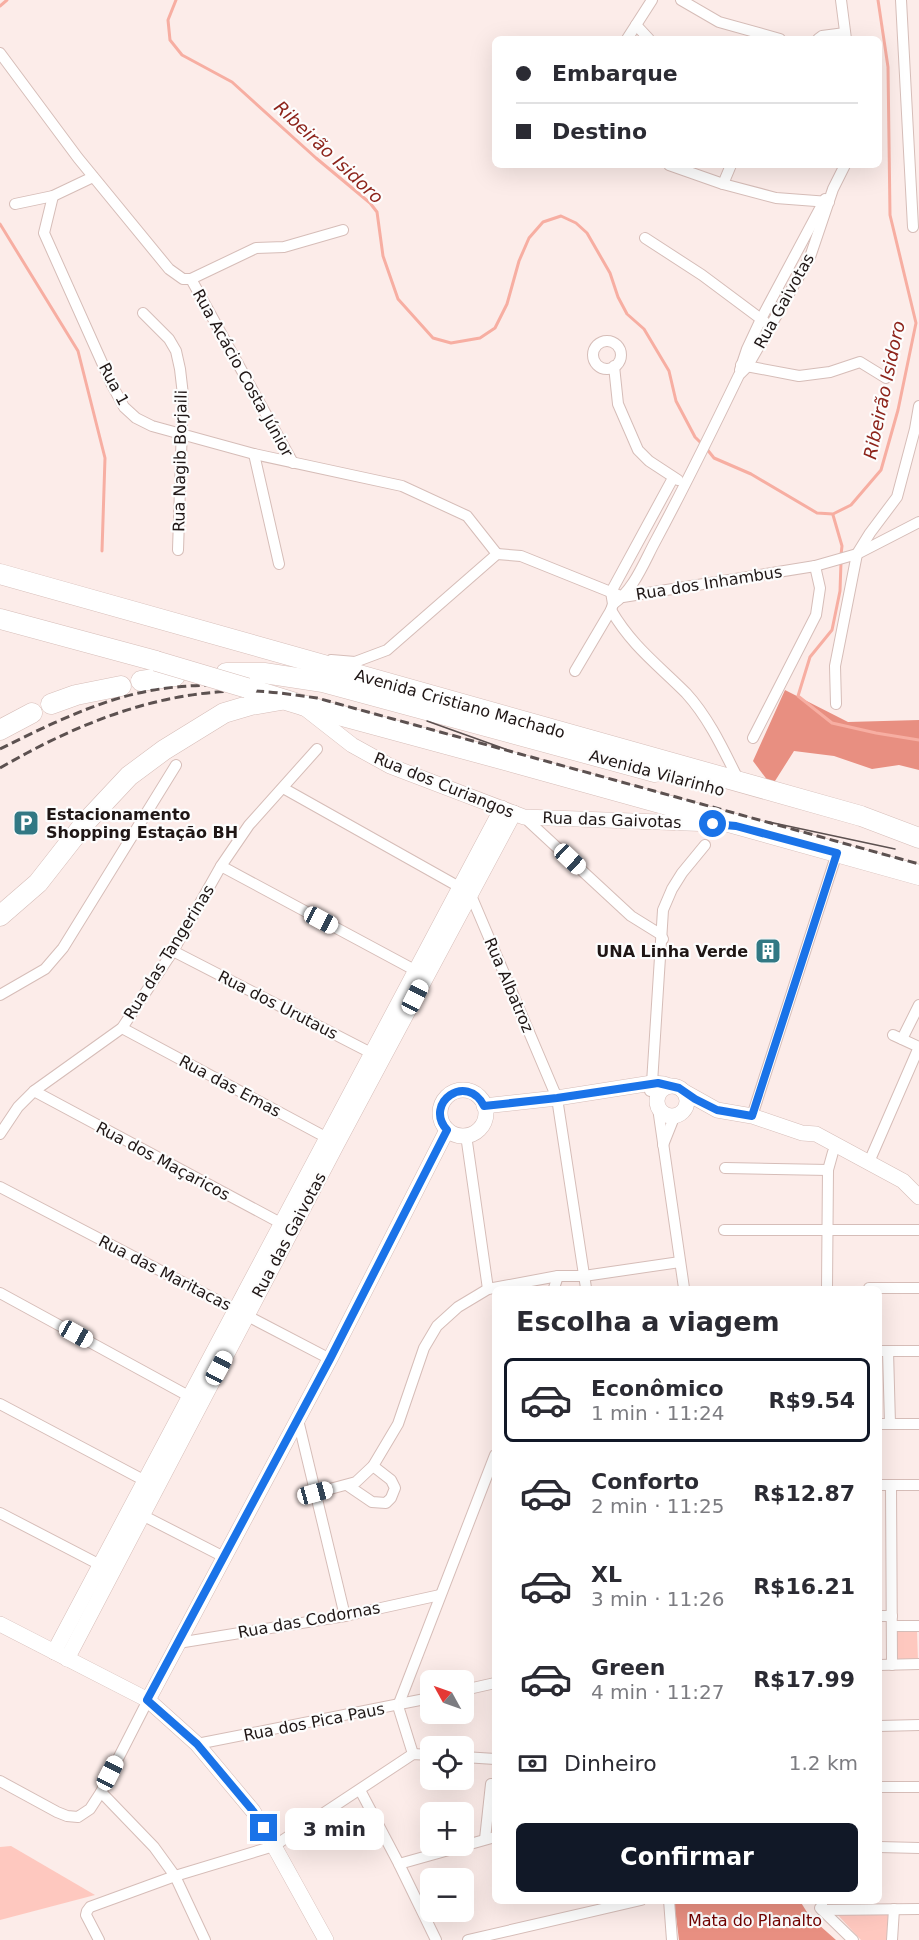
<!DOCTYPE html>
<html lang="pt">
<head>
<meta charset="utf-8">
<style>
	body { margin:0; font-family:"DejaVu Sans",sans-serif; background:#f2f2f3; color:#2b2b33; height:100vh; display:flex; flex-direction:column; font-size:22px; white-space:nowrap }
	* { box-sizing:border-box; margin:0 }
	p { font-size:20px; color:#7c7c81 }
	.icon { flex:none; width:33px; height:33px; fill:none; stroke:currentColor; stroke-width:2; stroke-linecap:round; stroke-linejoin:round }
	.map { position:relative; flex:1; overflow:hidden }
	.panel { position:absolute; left:492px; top:1286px; width:390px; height:618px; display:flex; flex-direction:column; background:#fff; border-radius:9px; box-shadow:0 6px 24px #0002 }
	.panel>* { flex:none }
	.banner { position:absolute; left:492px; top:36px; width:390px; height:132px; border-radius:9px; box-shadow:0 6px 24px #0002; display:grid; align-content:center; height:132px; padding:0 24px; background:#fff }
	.needle { width:39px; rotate:310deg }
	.buttons { position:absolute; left:420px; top:1670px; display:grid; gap:12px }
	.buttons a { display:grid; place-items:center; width:54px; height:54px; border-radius:9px; background:#fff; box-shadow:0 6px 24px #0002; font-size:30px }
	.end { position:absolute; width:27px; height:27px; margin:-14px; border:8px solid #1a73e8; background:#fff; box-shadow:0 0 0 3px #fff }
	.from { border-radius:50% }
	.bubble { position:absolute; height:42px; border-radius:9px; background:#fff; box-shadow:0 6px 24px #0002; font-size:20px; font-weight:700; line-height:42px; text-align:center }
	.car { position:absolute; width:18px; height:36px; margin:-18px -9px; border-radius:8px; box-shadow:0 0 4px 2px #0007; background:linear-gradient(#fff 24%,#345 0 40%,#fff 0 76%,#345 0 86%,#fff 0) }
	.banner b { display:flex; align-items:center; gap:21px; height:57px; font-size:22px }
	.banner b+b { border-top:2px solid #e1e1e2 }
	.banner i { width:15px; height:15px; background:#2b2b33 }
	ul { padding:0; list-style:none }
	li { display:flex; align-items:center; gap:18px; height:84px; margin:0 12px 9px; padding:0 12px; border:3px solid transparent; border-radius:9px }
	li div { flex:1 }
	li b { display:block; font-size:22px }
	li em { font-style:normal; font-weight:700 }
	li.current { border-color:#111827 }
	li>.icon { width:54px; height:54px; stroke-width:1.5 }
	h2 { padding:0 24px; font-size:27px; line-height:72px }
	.pay { display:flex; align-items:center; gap:15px; height:66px; padding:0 24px; font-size:22px }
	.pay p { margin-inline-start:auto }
	.action { display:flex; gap:12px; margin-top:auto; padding:12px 24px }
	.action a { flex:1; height:69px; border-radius:9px; background:#111827; color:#fff; font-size:24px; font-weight:700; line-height:69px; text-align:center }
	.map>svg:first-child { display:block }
	.green { fill:#fec8bf }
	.forest { fill:#e88f81 }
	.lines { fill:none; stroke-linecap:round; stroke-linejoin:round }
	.stream { stroke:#f7aea2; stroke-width:3 }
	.street-casing { stroke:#d6bdb8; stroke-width:12 }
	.secondary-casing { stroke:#d6bdb8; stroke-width:16 }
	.highway-casing { stroke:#d6bdb8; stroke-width:21 }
	.street { stroke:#fff; stroke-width:10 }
	.secondary { stroke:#fff; stroke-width:15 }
	.highway { stroke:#fff; stroke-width:20 }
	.tram { stroke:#5c5150; stroke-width:1.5 }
	.rail { stroke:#5c5150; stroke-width:3; stroke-dasharray:9 4.5; stroke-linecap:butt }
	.highway-bridge-casing { stroke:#d6bdb8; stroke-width:21; stroke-linecap:butt }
	.highway-bridge { stroke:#fff; stroke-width:20 }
	.route { stroke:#1a73e8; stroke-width:8 }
	.labels { text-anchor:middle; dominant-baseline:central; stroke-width:4.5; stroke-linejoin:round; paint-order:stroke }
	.street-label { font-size:16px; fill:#1f1615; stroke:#fdfdfd }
	.poi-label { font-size:16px; font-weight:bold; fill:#1f1615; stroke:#fdfdfd; text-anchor:start }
	.park-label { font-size:16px; fill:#720201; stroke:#fdfdfd }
	.water-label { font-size:18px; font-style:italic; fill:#8d241b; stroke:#fdfdfd }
</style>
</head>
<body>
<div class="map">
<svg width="919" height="1940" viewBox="0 0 919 1940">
	<rect width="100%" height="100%" fill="#fcece9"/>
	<g class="green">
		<polygon points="896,1630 917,1630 918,1663 895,1662"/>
		<polygon points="11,1846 95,1895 0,1920 0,1847"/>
		<polygon points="836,1913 890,1913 887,1940 861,1940"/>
	</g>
	<g class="forest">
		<polygon points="785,690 848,722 919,720 919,770 899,765 872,769 834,756 794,751 775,781 768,781 753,761"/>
		<polygon points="674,1901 800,1901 810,1917 836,1940 679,1940"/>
	</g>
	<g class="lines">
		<g class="stream">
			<polyline points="176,0 168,20 170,40 182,55 232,82 316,158 370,203 377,212 383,256 398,299 433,338 451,343 480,338 495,328 507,304 519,261 529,238 543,222 561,216 576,223 587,233 610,273 618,297 627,314 644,329 669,371 676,401 695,437 701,443"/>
			<polyline points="0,6 7,0"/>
			<polyline points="0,224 78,351 105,458 102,551"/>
			<polyline points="706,448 714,458 751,474 817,513 833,514 851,505 881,470 898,410 916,323 890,215 888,67 878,0"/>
			<polyline points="833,515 842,546 841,555"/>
			<polyline points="841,562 840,591 832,630 810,657 798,696 832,723 876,733 919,740"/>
		</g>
		<g class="street-casing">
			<g id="street">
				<polyline points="681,0 719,22 780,39"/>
				<polyline points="841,0 846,39"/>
				<polyline points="901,0 913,227"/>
				<polyline points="636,25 649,39"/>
				<polyline points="627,39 652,0"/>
				<polyline points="818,39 822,36 845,33"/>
				<polyline points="0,53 78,158 169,269 183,279 191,279 293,463"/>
				<polyline points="669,165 723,184 776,198 829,202"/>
				<polyline points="723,184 731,165"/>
				<polyline points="53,196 44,233 112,385 124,407 136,418 152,426 254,454 402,486 467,516 497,554"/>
				<polyline points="15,204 53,196 93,177"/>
				<polyline points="645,238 702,275 765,322"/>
				<polyline points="191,279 256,248 284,247 343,230"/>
				<polyline points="143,313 169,339 176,351 180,369 183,395 178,550"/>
				<circle cx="607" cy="355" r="14"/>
				<polyline points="741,365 799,376 830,372 860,362 886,378"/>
				<polyline points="614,366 618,404 638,450 649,461 678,480"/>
				<polyline points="740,370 747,349 761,319 825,199"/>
				<polyline points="254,454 279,564"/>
				<polyline points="497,554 521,556 623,597 815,566 857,554 919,522"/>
				<path d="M613,604C634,590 644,562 656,540C685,486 712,431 739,375L747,367L810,257L833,189L845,165"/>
				<path d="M611,610C632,646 657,664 686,693C709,718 724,751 739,781"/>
				<polyline points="331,660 355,662 387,650 497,554"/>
				<polyline points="575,671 611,610 613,604 611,592 673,478"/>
				<polyline points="836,704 835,666 857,554 870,533 897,497 915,429 919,406"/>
				<polyline points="753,738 816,615 820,588 815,566"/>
				<polyline points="283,788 470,893 557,1098 586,1288"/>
				<polyline points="524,817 631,916 660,934 663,939"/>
				<polyline points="221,866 422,974"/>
				<polyline points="173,951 375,1055"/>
				<polyline points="0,995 45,969 63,948 176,765"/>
				<polyline points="122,1028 331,1140"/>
				<polyline points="893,1035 919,1047"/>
				<polyline points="902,1039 919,1005"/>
				<polyline points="34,1091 288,1227"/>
				<polyline points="650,1091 652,1083 663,910 672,889 682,873 705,845"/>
				<polyline points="658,1108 684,1288"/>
				<polyline points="752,1116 837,853"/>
				<polyline points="0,1134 18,1107 34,1091 122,1028 173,951 221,866 249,825 317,749"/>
				<polyline points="466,1135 488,1289"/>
				<polyline points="663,1145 673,1120 678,1115"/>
				<polyline points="869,1162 919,1047"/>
				<polyline points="725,1168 828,1170"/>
				<polyline points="0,1187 330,1359"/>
				<polyline points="724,1230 919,1230"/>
				<polyline points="554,1288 558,1276"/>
				<polyline points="827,1288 828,1170 833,1152"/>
				<polyline points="869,1288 919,1288"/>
				<polyline points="0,1293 194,1399"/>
				<polyline points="879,1351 919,1351"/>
				<polyline points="888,1351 890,1424"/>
				<polyline points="0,1404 151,1484"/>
				<polyline points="298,1420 345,1616"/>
				<polyline points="879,1424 919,1424"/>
				<polyline points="347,1485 372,1502 386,1503 391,1498 395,1488 391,1480 373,1466"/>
				<polyline points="879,1485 919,1485"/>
				<polyline points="891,1485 892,1665"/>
				<polyline points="315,1493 356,1482 373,1466 398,1424 424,1348 437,1326 458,1307 488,1289 558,1276 584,1276 680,1262"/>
				<polyline points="0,1513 106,1568"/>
				<polyline points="142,1515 224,1557"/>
				<polyline points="879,1616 892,1616"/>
				<polyline points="893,1626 919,1626"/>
				<polyline points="178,1643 345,1616 440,1595"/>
				<polyline points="879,1665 919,1664"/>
				<polyline points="464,1690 495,1683"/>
				<polyline points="879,1726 919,1725"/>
				<polyline points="197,1744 430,1698"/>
				<polyline points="413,1754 398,1706 495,1455"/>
				<polyline points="464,1757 495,1759"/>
				<polyline points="0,1781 57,1812 67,1816 78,1817 90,1809 101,1792 148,1700"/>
				<polyline points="879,1787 919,1787"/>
				<polyline points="360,1790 399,1864 436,1940"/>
				<polyline points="101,1792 154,1847 175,1876 205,1940"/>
				<polyline points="485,1839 491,1784"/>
				<polyline points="879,1847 919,1848"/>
				<polyline points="399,1864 495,1837"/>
				<polyline points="669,1900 672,1940"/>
				<polyline points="822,1900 822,1910 919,1909"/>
				<polyline points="820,1908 853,1940"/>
				<polyline points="99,1940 86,1915 87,1911 90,1907 175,1876 274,1846 413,1754 430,1755"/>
				<polyline points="468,1940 641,1900"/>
				<polyline points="892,1940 894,1909"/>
			</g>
		</g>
		<g class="secondary-casing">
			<g id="secondary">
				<polyline points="306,709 352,745 390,766 524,817 714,824"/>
				<circle cx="672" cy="1101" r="15"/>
				<circle cx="463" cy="1113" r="23"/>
				<polyline points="683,1091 717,1110 752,1116 802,1133 816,1134 903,1181 919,1197"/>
				<polyline points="484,1106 557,1098 652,1083 664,1084 670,1086"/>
				<polyline points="0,1624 148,1700 197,1744 253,1811 274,1846 326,1940"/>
				<polyline points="54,1652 502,808"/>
				<polyline points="67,1659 337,1144 514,813"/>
				<polyline points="148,1700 330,1359 447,1130"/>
			</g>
		</g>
		<g class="highway-casing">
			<g id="highway">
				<path id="s1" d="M0,574L861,816L919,838"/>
				<polyline points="0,619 156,661"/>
				<polyline points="226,673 264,673 323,682 655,772"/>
				<polyline points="141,681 175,676"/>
				<polyline points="247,688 302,705 516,763 919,875"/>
				<polyline points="51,704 76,695 121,686"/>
				<polyline points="0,730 32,713"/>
				<polyline points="0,916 38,883 85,823 129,776 164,750 224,713 251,705 281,700"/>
			</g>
		</g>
		<use href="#street" class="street"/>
		<use href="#secondary" class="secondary"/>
		<use href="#highway" class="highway"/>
		<g class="tram">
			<polyline points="427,721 508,750"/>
			<polyline points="769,822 895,849"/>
		</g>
		<g class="rail">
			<path d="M0,749C38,730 83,708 123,697C154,688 187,685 219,685"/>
			<path d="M0,768C76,724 159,690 248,691C271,691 295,695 317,698L919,864"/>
		</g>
		<g class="highway-bridge-casing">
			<polyline id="highway-bridge" points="156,661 247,688"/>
		</g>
		<use href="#highway-bridge" class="highway-bridge"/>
	</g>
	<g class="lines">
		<path class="route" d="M264,1828L253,1811L197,1744L147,1700L330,1359L447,1130C423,1103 467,1072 484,1106L557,1098L658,1083L679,1088L695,1099L717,1110L752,1116L837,853L736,826L713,824"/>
	</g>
	<defs>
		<g id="parking-square" transform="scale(1.35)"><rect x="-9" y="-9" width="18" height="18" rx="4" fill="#327884" stroke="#fdfdfd"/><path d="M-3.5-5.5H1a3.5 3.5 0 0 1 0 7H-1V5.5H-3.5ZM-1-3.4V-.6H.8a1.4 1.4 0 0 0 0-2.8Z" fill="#fff"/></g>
		<g id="building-square" transform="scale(1.35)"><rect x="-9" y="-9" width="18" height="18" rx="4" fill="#327884" stroke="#fdfdfd"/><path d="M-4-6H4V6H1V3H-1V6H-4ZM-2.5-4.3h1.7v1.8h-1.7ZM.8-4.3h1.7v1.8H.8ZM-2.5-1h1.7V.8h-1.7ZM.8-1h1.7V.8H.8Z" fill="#fff"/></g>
	</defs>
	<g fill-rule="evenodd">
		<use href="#parking-square" x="26" y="823"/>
		<use href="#building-square" x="768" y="951"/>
	</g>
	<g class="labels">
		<g class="street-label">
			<text transform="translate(784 301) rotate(-61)">Rua Gaivotas</text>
			<text transform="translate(243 373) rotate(61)">Rua Acácio Costa Júnior</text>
			<text transform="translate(114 384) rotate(62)">Rua 1</text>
			<text transform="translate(180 461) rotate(-89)">Rua Nagib Borjaili</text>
			<text transform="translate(709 583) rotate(-9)">Rua dos Inhambus</text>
			<text stroke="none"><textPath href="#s1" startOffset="478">Avenida Cristiano Machado</textPath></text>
			<text transform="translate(657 773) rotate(15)">Avenida Vilarinho</text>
			<text transform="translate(444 785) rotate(22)">Rua dos Curiangos</text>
			<text transform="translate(612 820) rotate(2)">Rua das Gaivotas</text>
			<text transform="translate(169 952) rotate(-58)">Rua das Tangerinas</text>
			<text transform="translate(509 985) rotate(67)">Rua Albatroz</text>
			<text transform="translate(278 1005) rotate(27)">Rua dos Urutaus</text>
			<text transform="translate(230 1086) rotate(28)">Rua das Emas</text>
			<text transform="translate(163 1161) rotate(28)">Rua dos Maçaricos</text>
			<text transform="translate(289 1235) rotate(-62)">Rua das Gaivotas</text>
			<text transform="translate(165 1273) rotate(27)">Rua das Maritacas</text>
			<text transform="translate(309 1620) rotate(-10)">Rua das Codornas</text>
			<text transform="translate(314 1722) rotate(-11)">Rua dos Pica Paus</text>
		</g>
		<g class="poi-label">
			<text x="46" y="814">Estacionamento<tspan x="46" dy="18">Shopping Estação BH</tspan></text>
			<text x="748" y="951" text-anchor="end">UNA Linha Verde</text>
		</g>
		<g class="park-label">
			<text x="755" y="1920">Mata do Planalto</text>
		</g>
		<g class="water-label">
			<text transform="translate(329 152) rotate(43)">Ribeirão Isidoro</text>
			<text transform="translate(884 390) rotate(-78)">Ribeirão Isidoro</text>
		</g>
	</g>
</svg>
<div class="buttons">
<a><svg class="needle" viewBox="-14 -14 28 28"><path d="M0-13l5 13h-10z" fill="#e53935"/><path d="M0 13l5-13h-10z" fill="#7c7c81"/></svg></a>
<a><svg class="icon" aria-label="locate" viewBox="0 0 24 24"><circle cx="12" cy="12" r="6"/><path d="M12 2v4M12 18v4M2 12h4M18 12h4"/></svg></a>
<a>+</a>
<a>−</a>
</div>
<i class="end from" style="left:713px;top:824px"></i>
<i class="end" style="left:264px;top:1828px"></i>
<div class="bubble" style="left:285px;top:1808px;width:99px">3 min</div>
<i class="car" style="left:570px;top:859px;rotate:133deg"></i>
<i class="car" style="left:321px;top:920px;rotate:118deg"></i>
<i class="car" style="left:415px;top:997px;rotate:27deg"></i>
<i class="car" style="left:76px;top:1334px;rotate:119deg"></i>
<i class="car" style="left:219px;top:1368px;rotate:28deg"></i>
<i class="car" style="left:315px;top:1493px;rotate:75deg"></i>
<i class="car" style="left:110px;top:1773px;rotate:27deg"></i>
<div class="banner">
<b><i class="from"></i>Embarque</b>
<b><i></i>Destino</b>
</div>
<section class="panel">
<h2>Escolha a viagem</h2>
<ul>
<li class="current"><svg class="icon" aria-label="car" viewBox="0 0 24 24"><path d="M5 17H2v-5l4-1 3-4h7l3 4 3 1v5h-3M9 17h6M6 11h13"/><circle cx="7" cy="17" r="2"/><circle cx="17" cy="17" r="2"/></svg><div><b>Econômico</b><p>1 min · 11:24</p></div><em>R$9.54</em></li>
<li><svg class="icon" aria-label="car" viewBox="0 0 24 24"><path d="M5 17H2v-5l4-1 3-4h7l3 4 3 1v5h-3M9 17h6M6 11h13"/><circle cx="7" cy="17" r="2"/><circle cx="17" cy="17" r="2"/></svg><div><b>Conforto</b><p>2 min · 11:25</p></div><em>R$12.87</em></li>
<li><svg class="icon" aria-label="car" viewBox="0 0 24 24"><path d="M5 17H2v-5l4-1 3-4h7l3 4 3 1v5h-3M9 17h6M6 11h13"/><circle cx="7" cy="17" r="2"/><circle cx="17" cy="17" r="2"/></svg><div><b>XL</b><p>3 min · 11:26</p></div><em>R$16.21</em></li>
<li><svg class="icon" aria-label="car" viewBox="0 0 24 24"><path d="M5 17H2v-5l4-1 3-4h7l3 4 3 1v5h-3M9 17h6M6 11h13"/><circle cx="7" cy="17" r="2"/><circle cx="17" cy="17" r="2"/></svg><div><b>Green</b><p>4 min · 11:27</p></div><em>R$17.99</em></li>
</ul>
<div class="pay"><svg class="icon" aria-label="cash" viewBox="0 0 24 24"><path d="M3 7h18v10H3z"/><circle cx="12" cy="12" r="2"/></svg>Dinheiro<p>1.2 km</p></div>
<div class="action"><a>Confirmar</a></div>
</section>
</div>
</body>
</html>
